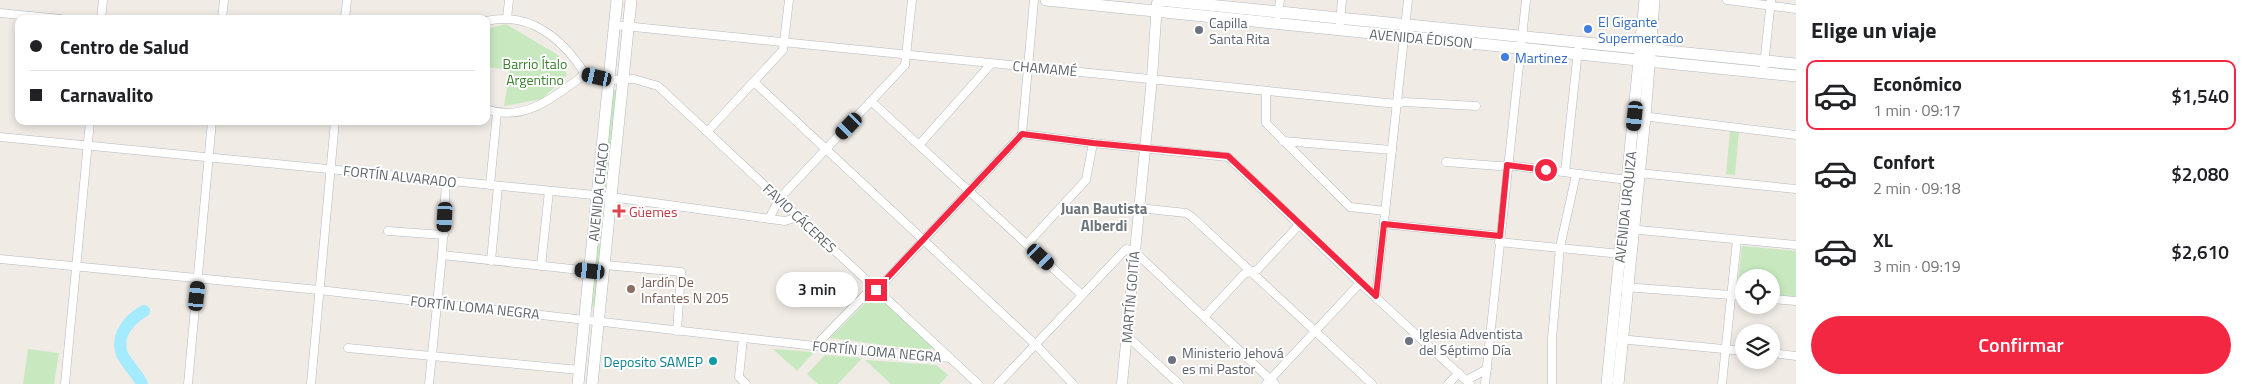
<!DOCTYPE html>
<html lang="es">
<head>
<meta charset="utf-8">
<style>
	body { margin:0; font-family:"Titillium Web",sans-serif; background:#f6f6f6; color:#202124; height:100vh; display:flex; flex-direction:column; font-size:19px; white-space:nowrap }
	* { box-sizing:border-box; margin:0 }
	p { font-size:16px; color:#757577 }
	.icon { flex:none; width:28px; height:28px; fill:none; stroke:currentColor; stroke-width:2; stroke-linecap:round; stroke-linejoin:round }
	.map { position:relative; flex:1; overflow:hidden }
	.details { display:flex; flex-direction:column; background:#fff; width:450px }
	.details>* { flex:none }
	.top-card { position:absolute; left:15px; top:15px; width:475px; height:110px; border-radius:10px; box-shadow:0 2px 8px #0003; display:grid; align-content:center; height:110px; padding:0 15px; background:#fff }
	.fabs { position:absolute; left:1735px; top:269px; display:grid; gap:10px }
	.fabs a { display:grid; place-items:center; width:45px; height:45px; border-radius:50%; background:#fff; box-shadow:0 2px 8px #0003; font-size:25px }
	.end { position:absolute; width:22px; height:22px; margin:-11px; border:6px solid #f32742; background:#fff; box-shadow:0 0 0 2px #fff }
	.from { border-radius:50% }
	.bubble { position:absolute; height:35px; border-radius:18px; background:#fff; box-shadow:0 2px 8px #0003; font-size:16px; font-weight:600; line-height:35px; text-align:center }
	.car { position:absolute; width:15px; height:30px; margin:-15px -8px; border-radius:6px; box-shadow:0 0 4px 1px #0007; background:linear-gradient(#222 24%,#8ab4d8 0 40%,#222 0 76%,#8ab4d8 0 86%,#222 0) }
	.top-card b { display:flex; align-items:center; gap:18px; height:48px; font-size:19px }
	.top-card b+b { border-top:1px solid #e0e0e0 }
	.top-card i { width:12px; height:12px; background:#202124 }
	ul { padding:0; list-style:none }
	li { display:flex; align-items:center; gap:15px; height:70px; margin:0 10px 8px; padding:0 5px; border:2px solid transparent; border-radius:10px }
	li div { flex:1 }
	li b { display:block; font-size:19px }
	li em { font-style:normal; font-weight:600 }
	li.selected { border-color:#f32742 }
	li>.icon { width:45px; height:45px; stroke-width:1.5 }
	h2 { padding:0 15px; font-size:22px; line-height:60px }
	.primary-button { display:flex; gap:10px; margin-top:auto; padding:10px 15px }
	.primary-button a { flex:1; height:58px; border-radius:30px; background:#f32742; color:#fff; font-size:20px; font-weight:600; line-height:58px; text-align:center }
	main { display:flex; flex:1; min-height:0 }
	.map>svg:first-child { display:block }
	.green { fill:#c8e9c0 }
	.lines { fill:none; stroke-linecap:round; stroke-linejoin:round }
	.river { stroke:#a5ebff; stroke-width:12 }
	.minor-casing { stroke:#b5b9bc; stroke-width:9 }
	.tertiary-casing { stroke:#b5b9bc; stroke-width:11 }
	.secondary-casing { stroke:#b3b9bd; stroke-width:12 }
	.minor { stroke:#fff; stroke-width:8 }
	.tertiary { stroke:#fff; stroke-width:10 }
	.secondary { stroke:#fff; stroke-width:11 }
	.route { stroke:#f32742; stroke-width:6 }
	.shop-dot { fill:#3f7fe0; stroke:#fff; stroke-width:2 }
	.worship-dot { fill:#6b7280; stroke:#fff; stroke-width:2 }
	.health-dot { fill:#e0444e; stroke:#fff; stroke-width:2 }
	.education-dot { fill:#8d6e63; stroke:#fff; stroke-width:2 }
	.culture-dot { fill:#0f9aa8; stroke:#fff; stroke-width:2 }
	.labels { text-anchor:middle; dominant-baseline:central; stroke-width:4; stroke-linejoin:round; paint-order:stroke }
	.shop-label { font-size:14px; fill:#366cbe; stroke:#fff; text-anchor:start }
	.worship-label { font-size:14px; fill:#5b616d; stroke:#fff; text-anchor:start }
	.street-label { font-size:14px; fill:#5c6366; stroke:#fff }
	.park-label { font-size:14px; fill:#3c822f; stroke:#fff }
	.health-label { font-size:14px; fill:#be3a42; stroke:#fff; text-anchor:start }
	.education-label { font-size:14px; fill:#785e54; stroke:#fff; text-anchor:start }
	.culture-label { font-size:14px; fill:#0d838f; stroke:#fff; text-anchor:end }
	.neighbourhood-label { font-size:15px; font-weight:bold; fill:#6d7578; stroke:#fff }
</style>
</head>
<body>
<main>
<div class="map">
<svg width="1796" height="384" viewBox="0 0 1796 384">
	<rect width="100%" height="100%" fill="#f0ebe5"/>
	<g class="green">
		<polygon points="506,24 558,55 567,75 542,99 504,106 510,70 486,67 486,29"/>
		<polygon points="613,90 619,90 608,189 602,189"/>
		<polygon points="1730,130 1739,131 1735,175 1726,174"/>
		<polygon points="600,207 606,208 595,307 589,306"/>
		<polygon points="1742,246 1796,251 1796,298 1771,296 1771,278 1744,278 1744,293 1737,293"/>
		<polygon points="875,293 933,348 928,351 830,338"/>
		<polygon points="28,349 59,353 54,384 23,384"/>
		<polygon points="773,349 814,352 797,371"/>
		<polygon points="825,355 862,358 838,384 818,384 807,374"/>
		<polygon points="865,360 936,365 948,375 940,384 889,384 890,383"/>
	</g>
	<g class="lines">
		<path class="river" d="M142,384C137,373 125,362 122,354C115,335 130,319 144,311"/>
		<g class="minor-casing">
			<g id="minor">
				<polyline points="1727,0 1796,9"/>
				<polyline points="0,13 61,19"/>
				<polyline points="1278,15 1280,0"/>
				<polyline points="507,18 509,0"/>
				<polyline points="101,19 103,0"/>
				<polyline points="222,19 224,0"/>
				<polyline points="345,19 347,0"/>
				<path d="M486,21C530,11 563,39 585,74L609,80L634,79L658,86L978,384"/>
				<polyline points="1340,23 1342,0"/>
				<polyline points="614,25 1397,104 1404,102 1476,106"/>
				<polyline points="1764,65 1771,0"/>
				<polyline points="754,82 1036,345 1073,384"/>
				<polyline points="1266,91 1266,123 1350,207 1385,211"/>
				<polyline points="872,102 1082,295"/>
				<path d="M486,109C524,123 556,96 585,74"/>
				<polyline points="1642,116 1796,135"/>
				<polyline points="707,132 783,50 789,0"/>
				<polyline points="1022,134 1093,143 1228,157 1360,283 1470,384"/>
				<polyline points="1022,134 1034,0"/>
				<polyline points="0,137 604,196 785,221 798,217"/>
				<polyline points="1283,141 1392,150"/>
				<polyline points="919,145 991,64"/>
				<polyline points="1446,162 1499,166 1507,165 1628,180 1639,173 1796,189"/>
				<polyline points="1565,172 1578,50"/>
				<polyline points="490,185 497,113"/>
				<polyline points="1139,208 1186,213 1192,217 1372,384"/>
				<polyline points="769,219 779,199 905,65 912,0"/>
				<polyline points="1384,224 1500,236"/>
				<polyline points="1629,229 1796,245"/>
				<polyline points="388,231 444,235"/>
				<polyline points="1499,242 1621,254"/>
				<polyline points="1027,244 1086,180 1093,143"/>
				<polyline points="442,255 590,271"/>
				<polyline points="0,259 319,290 815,346 950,358"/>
				<polyline points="491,261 498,186"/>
				<polyline points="605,265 681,272 677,331"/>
				<polyline points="541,266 549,191"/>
				<polyline points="1624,287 1744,296"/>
				<polyline points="1376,296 1408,0"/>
				<polyline points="1771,299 1796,301"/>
				<polyline points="1205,316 1244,274 1257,270 1299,225"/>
				<polyline points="1127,336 1179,384"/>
				<polyline points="743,338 739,377 746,384"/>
				<polyline points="1619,339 1744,351"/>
				<polyline points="815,346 869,291 877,290 1022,134"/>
				<polyline points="348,348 579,370"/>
				<polyline points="1771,353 1796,356"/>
				<polyline points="1467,380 1487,369"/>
				<polyline points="65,384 90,121"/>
				<polyline points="188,384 212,121"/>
				<polyline points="311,384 335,121"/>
				<polyline points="429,384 442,255 446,181"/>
				<polyline points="998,384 1126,249 1134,251 1275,384"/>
				<polyline points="1266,384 1360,283"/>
				<polyline points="1448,384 1459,373"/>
				<polyline points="1485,384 1526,0"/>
				<polyline points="1552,384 1552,339 1560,247 1576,175"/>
				<polyline points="1722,384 1737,240"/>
			</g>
		</g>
		<g class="tertiary-casing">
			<polyline id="tertiary" points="1122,384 1152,78 1157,3"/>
		</g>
		<g class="secondary-casing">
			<g id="secondary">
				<polyline points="1046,0 1796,76"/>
				<polyline points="1159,0 1796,64"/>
				<polyline points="578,384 617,0"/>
				<polyline points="592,384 631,0"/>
				<polyline points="1607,384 1645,0"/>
				<polyline points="1618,384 1645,117 1654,0"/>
			</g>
		</g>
		<use href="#minor" class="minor"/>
		<use href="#tertiary" class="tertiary"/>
		<use href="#secondary" class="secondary"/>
	</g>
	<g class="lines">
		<polyline class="route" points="876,290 1022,134 1093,143 1228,156 1376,296 1384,224 1500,236 1507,165 1546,170"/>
	</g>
	<g class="shop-dot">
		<circle cx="1588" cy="29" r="5"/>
		<circle cx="1505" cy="57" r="5"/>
	</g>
	<g class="worship-dot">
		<circle cx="1199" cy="30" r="5"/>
		<circle cx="1409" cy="341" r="5"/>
		<circle cx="1172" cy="360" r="5"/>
	</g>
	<path class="health-dot" d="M616.5 203.5h5v5h5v5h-5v5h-5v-5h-5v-5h5z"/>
	<circle class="education-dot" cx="631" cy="289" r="5"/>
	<circle class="culture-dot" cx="713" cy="361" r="5"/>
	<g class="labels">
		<g class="shop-label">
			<text x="1598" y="21">El Gigante<tspan x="1598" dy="16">Supermercado</tspan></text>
			<text x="1515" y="57">Martinez</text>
		</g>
		<g class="worship-label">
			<text x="1209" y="22">Capilla<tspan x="1209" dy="16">Santa Rita</tspan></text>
			<text x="1419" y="333">Iglesia Adventista<tspan x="1419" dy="16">del Séptimo Día</tspan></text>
			<text x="1182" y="352">Ministerio Jehová<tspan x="1182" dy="16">es mi Pastor</tspan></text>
		</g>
		<g class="street-label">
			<text transform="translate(1421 38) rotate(5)">AVENIDA ÉDISON</text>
			<text transform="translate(1045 68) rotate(5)">CHAMAMÉ</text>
			<text transform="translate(400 176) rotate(6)">FORTÍN ALVARADO</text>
			<text transform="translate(598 192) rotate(-84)">AVENIDA CHACO</text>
			<text transform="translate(1625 207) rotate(-84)">AVENIDA URQUIZA</text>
			<text transform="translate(800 218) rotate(43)">FAVIO CÁCERES</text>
			<text transform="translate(1130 297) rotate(-85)">MARTÍN GOITÍA</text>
			<text transform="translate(475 307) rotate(6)">FORTÍN LOMA NEGRA</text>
			<text transform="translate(877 351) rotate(5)">FORTÍN LOMA NEGRA</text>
		</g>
		<g class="park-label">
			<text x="535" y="63">Barrio Ítalo<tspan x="535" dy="16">Argentino</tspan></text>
		</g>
		<g class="health-label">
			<text x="629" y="211">Güemes</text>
		</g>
		<g class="education-label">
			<text x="641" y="281">Jardín De<tspan x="641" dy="16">Infantes N 205</tspan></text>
		</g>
		<g class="culture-label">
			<text x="703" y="361">Deposito SAMEP</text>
		</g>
		<g class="neighbourhood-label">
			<text x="1104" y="208">Juan Bautista<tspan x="1104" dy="17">Alberdi</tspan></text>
		</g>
	</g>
</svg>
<div class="fabs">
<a><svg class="icon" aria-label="locate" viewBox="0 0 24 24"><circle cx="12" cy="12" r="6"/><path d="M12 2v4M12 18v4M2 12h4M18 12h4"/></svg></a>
<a><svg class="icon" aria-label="layers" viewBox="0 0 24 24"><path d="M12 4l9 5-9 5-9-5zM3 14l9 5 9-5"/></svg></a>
</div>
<i class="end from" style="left:1546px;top:170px"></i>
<i class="end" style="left:876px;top:290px"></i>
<div class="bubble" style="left:776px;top:272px;width:82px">3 min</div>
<i class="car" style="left:597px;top:77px;rotate:283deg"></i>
<i class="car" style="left:1635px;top:116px;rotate:186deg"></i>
<i class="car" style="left:849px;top:126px;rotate:224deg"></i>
<i class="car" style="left:445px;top:217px;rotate:183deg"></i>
<i class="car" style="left:1041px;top:257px;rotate:133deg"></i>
<i class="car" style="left:590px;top:271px;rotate:276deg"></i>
<i class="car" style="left:197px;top:296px;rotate:6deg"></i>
<div class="top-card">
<b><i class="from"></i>Centro de Salud</b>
<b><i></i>Carnavalito</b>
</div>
</div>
<section class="details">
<h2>Elige un viaje</h2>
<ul>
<li class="selected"><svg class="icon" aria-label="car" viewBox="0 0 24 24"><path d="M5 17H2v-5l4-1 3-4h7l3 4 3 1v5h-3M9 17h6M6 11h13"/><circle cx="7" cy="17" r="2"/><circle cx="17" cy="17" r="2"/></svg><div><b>Económico</b><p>1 min · 09:17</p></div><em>$1,540</em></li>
<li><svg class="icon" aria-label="car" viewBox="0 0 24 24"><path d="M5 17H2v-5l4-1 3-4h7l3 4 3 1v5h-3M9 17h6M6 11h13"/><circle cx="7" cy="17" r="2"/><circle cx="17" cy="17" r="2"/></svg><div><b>Confort</b><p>2 min · 09:18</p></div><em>$2,080</em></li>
<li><svg class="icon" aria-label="car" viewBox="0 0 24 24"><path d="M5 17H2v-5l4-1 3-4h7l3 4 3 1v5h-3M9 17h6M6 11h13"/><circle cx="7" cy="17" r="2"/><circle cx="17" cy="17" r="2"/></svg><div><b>XL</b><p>3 min · 09:19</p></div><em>$2,610</em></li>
</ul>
<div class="primary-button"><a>Confirmar</a></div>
</section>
</main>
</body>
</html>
